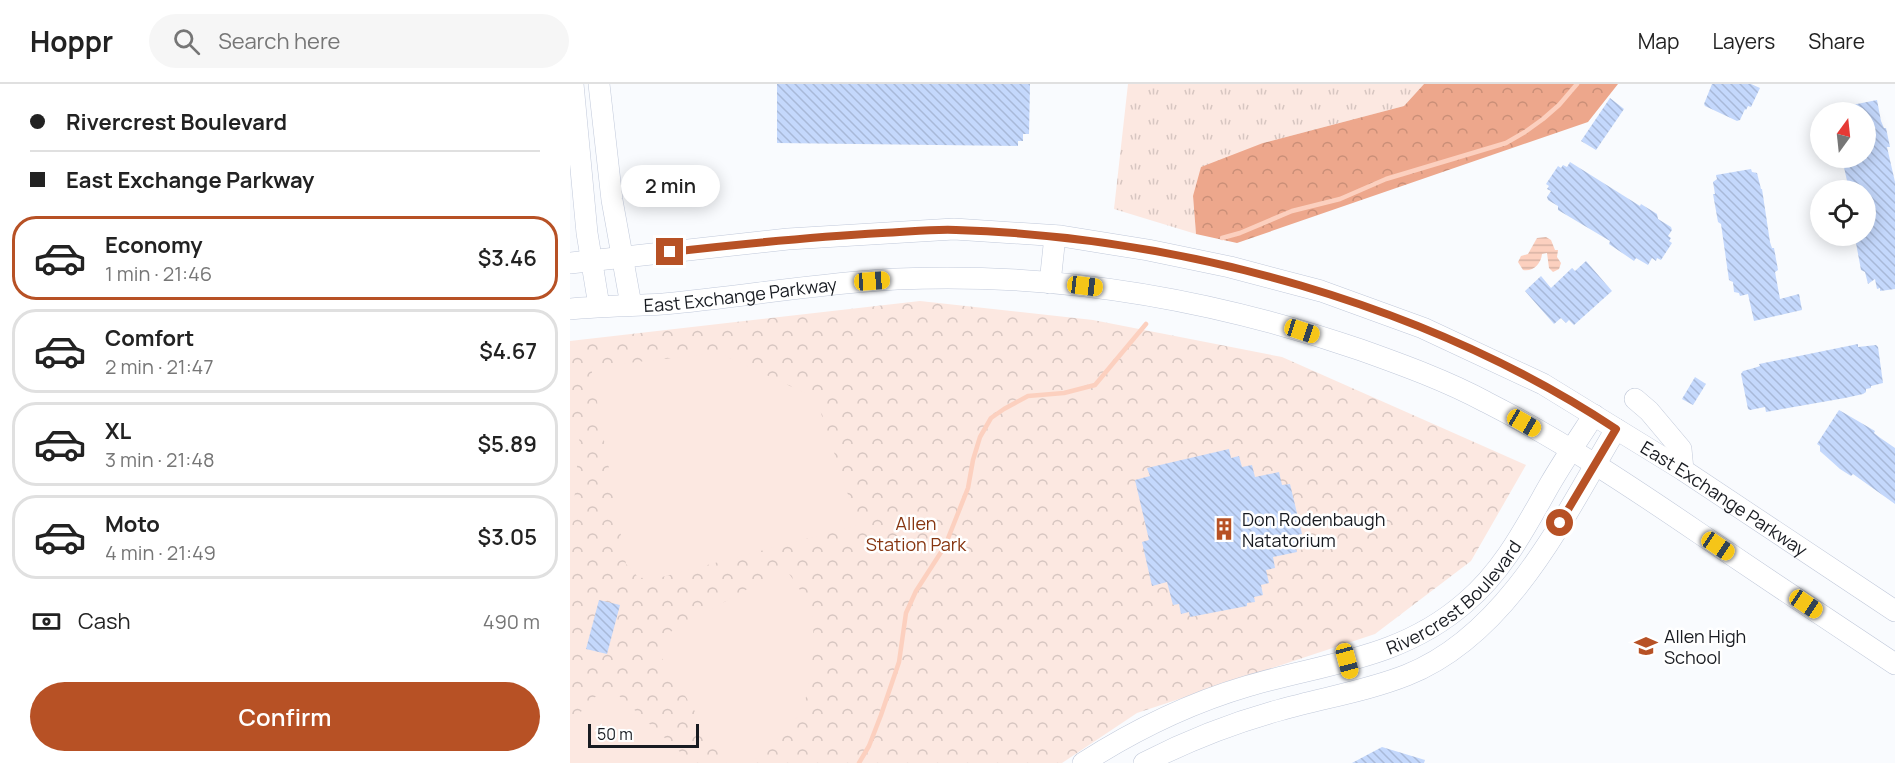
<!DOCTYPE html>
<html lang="en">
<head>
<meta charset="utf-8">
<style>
	body { margin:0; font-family:Manrope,sans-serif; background:#f6f6f6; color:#222; height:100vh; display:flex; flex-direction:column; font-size:22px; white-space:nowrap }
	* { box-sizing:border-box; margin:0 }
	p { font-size:20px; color:#767676 }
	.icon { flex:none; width:33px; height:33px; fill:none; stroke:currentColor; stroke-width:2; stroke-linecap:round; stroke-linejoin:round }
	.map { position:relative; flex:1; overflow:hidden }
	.panel { display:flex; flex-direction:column; background:#fff; width:570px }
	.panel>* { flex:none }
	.top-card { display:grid; align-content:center; height:132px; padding:0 30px; background:#fff }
	.needle { width:39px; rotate:15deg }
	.controls { position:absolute; left:1240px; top:18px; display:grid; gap:12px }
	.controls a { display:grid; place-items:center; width:66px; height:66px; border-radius:50%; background:#fff; box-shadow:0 3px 15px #0003; font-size:30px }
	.scale { position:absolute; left:18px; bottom:15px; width:111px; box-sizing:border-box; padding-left:6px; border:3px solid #181b21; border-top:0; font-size:16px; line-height:21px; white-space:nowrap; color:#181b21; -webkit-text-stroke:4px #fff; paint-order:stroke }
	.end { position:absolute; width:27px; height:27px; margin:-14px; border:8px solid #b75125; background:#fff; box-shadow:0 0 0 3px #fff }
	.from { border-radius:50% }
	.bubble { position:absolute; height:42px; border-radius:21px; background:#fff; box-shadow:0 3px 15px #0003; font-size:20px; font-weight:600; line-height:42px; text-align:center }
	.car { position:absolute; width:18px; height:36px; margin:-18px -9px; border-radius:8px; box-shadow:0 0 4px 2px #0007; background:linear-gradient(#f5c518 24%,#345 0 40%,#f5c518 0 76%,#345 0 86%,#f5c518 0) }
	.top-card b { display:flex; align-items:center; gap:21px; height:57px; font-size:22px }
	.top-card b+b { border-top:2px solid #e0e0e0 }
	.top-card i { width:15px; height:15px; background:#222 }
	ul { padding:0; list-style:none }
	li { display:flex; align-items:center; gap:18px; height:84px; margin:0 12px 9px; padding:0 18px; border:3px solid #e0e0e0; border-radius:24px }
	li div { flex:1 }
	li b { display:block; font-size:22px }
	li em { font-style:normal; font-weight:600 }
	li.on { border-color:#b75125 }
	li>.icon { width:54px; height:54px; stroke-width:1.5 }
	.pay { display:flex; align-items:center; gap:15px; height:66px; padding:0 30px; font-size:22px }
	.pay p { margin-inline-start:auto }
	.cta { display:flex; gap:12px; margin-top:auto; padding:12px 30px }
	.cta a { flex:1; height:69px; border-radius:36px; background:#b75125; color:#fff; font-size:24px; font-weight:600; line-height:69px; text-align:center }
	header { display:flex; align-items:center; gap:36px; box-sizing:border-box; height:84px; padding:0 30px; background:#fff; border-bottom:2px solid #e0e0e0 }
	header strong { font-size:28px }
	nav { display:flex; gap:33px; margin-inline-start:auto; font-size:21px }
	.search { width:420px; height:54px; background:#f6f6f6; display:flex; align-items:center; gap:15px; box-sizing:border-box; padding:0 21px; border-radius:33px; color:#767676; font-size:22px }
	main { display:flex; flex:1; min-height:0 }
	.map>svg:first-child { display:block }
	.grass { fill:url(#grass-tufts) }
	.forest { fill:url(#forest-crowns) }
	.park { fill:url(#park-crowns) }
	.garden { fill:#fce8e1 }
	.water { fill:url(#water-rules) }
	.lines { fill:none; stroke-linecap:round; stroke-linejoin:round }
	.stream { stroke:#fcd0bf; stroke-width:4.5 }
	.building { fill:url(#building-back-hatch) }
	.secondary-casing { stroke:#c1c9da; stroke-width:22 }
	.secondary { stroke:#fff; stroke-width:21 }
	.route { stroke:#b75125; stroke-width:8 }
	.labels { text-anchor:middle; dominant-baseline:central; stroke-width:5; stroke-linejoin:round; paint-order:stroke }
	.street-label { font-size:18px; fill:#181b21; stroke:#fff }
	.poi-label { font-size:18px; fill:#181b21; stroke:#fff; text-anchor:start }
	.park-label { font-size:18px; fill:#873510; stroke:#fff }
</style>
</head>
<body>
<header>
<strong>Hoppr</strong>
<div class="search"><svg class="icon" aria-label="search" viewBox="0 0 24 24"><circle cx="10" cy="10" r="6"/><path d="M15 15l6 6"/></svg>Search here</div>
<nav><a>Map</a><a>Layers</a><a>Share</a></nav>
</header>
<main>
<section class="panel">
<div class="top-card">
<b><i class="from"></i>Rivercrest Boulevard</b>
<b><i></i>East Exchange Parkway</b>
</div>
<ul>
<li class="on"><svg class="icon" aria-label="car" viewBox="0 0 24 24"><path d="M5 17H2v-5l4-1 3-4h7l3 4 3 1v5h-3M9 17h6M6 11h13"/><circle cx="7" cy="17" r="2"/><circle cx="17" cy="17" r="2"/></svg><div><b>Economy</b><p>1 min · 21:46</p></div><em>$3.46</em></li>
<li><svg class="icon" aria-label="car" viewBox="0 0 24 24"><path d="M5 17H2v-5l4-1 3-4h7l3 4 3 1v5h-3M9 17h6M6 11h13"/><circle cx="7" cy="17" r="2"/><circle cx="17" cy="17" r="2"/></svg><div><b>Comfort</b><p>2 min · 21:47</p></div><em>$4.67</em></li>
<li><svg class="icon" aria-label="car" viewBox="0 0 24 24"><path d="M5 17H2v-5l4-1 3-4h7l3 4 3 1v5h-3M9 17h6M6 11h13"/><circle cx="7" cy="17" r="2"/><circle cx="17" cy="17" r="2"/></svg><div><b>XL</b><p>3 min · 21:48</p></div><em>$5.89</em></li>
<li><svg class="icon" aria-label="car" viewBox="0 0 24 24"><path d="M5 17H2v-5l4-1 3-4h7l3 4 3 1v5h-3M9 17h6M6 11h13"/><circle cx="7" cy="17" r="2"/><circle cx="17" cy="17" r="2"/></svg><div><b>Moto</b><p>4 min · 21:49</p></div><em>$3.05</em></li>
</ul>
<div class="pay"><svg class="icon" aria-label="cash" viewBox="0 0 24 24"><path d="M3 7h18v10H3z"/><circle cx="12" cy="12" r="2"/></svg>Cash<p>490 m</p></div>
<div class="cta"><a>Confirm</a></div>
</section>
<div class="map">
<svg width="1325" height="679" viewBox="0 0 1325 679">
	<defs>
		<pattern id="grass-tufts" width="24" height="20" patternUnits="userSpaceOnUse" patternTransform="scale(1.5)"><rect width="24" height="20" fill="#fce8e1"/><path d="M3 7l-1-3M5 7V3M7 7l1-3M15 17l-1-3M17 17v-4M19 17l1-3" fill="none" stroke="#d7c6c1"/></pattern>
		<pattern id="forest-crowns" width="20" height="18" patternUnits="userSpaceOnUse" patternTransform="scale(1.5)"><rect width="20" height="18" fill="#eda78c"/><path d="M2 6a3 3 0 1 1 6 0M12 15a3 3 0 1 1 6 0" fill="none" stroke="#ca8f78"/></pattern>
		<pattern id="park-crowns" width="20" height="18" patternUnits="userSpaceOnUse" patternTransform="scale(1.5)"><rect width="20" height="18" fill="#fce8e1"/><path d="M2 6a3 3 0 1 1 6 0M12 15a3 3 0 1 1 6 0" fill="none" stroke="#d7c6c1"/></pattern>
		<pattern id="water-rules" width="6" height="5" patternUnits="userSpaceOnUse" patternTransform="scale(1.5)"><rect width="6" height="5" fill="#fcd0bf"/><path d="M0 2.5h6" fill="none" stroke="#d7b2a4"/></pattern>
		<pattern id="building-back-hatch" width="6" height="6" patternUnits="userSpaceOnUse" patternTransform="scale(1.5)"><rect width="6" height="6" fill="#c4d8fc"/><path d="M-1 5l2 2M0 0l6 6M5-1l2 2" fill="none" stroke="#a8b9d8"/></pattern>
	</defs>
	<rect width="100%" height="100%" fill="#f9fbfe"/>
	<polygon class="grass" points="558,0 854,0 834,22 693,59 623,112 626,150 544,125"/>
	<polygon class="forest" points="854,0 1048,0 1018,38 667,159 626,150 623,112 631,83 693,59 834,22"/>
	<polygon class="park" points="350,217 523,236 712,273 956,381 901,477 805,550 567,629 492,679 0,679 0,257"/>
	<g class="garden">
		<polygon points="149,269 246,314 288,441 92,493 69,494 56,480 21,283"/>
		<polygon points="0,346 10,347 0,468"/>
		<path d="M215,484C225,498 235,512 241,528C247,549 241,610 230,629C223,641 193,671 180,678C175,679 164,679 157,679L88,568L93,552Z"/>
		<polygon points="30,608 45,608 122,679 0,679 0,639"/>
	</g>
	<path class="water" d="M976,153L981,156L985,166H988L987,173L991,179L989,185L983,188L979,184L977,169L972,170C971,180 963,188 953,186L948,178L951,172L958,170L967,154Z"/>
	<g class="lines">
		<g class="stream">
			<polyline points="652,154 670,149 722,127 770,115 816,95 936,59 955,48 973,35 989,21 1007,0"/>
			<polyline points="289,679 299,662 311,631 329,578 336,529 346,507 375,462 398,404 403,376 410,353 421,334 434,325 458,312 494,309 525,301 576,240"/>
		</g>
	</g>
	<g class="building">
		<polygon points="207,0 460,0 459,50 453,50 453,57 448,57 448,62 207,59"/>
		<polygon points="1142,0 1181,0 1190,4 1181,23 1178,22 1176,26 1175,25 1170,36 1167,37 1135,22 1134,20"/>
		<polygon points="1040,14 1054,25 1026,66 1011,57"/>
		<polygon points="1307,16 1311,37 1314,44 1316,44 1320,63 1317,63 1325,98 1325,205 1310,207 1310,204 1307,205 1305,195 1298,200 1295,188 1291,186 1286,159 1289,158 1288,152 1296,152 1296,106 1279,106 1272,74 1296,74 1296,28 1273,28 1272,23"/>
		<polygon points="1000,78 1070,122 1071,120 1087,130 1088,135 1101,143 1102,146 1098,152 1101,154 1099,157 1102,159 1091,176 1087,174 1086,177 1082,174 1078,181 1066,174 1064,177 1039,160 1040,157 988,126 988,122 978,116 977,113 981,107 977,105 979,102 976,100 988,82 991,84 993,81 997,83"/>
		<polygon points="1181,85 1182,88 1187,89 1191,105 1192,105 1200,158 1202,164 1204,164 1208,186 1205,188 1210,215 1229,210 1232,226 1184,237 1178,210 1170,212 1169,209 1164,208 1163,198 1159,196 1151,140 1148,138 1143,110 1145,110 1143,98 1147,95 1146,91"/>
		<polygon points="1016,177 1042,207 1004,241 999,236 996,239 991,234 984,240 955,207 971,192 981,204 1002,184 1005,187"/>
		<polygon points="1288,260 1288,263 1306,261 1308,263 1313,299 1301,302 1301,304 1296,305 1296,308 1293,310 1275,314 1196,328 1195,323 1180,326 1178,325 1171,290 1173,287 1184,284 1190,282 1189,280"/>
		<polygon points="1125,293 1136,300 1123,321 1112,315"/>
		<polygon points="1269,326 1305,347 1304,349 1309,353 1325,364 1325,420 1283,390 1281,392 1270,385 1250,367 1250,362 1247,360"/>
		<polygon points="659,365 661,374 669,372 672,383 682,381 685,393 709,388 712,401 720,400 732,450 723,452 727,468 703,473 705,484 696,486 699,499 691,501 693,511 684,513 685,518 677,519 677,522 620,533 619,528 611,530 609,520 603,521 597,498 582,502 572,458 579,456 565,396 580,392 577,384"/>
		<polygon points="29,516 50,521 37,570 16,565"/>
		<polygon points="812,663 855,676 854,679 782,679"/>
	</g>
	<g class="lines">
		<g class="secondary-casing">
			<g id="secondary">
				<polyline points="3,0 17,149 29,222"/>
				<polyline points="29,0 42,116 61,221"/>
				<path id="s1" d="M0,179L218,155L384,145L491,152L578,166L660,183L751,207L853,244L973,300L1113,386L1325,527"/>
				<polyline points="480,199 485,152"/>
				<path id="s2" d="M0,225C31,222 62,222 93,220C171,213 249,199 327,195C485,188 642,215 791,266C833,281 877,297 916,318C991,356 1060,402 1129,449C1194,493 1260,537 1325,580"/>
				<polyline points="1065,315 1079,327 1111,365 1113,386"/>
				<path id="s3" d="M513,679C563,647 620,619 678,602C756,579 831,575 896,518C934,486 956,442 980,400C994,376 1009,354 1024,331"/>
				<path d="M574,679C617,657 662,639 710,626C752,614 797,607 837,591C938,551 994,433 1046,345"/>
			</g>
		</g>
		<use href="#secondary" class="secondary"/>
	</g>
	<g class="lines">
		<path class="route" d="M100,168C171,160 241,153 312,149C337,148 362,145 386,146C612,153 857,220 1046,345L990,439"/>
	</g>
	<defs>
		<g id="building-bare" transform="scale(1.8)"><path d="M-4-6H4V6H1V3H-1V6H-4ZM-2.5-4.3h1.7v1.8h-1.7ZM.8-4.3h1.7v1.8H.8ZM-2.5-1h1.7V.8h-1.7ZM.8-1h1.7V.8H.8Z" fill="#b75125" stroke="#fff" stroke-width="2.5" paint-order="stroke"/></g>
		<g id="school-bare" transform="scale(1.8)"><path d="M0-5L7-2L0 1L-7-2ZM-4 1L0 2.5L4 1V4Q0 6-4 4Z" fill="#b75125" stroke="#fff" stroke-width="2.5" paint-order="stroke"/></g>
	</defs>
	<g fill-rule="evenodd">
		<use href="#building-bare" x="654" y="445"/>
		<use href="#school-bare" x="1076" y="562"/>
	</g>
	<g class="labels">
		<g class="street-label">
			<text stroke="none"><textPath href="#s2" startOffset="171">East Exchange Parkway</textPath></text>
			<text stroke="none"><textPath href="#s1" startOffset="1214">East Exchange Parkway</textPath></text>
			<text stroke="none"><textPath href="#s3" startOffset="412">Rivercrest Boulevard</textPath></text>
		</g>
		<g class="poi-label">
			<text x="672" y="435">Don Rodenbaugh<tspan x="672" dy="21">Natatorium</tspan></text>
			<text x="1094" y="552">Allen High<tspan x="1094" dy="21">School</tspan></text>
		</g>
		<g class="park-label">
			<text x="346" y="439">Allen<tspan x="346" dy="21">Station Park</tspan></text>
		</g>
	</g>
</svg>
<div class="controls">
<a><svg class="needle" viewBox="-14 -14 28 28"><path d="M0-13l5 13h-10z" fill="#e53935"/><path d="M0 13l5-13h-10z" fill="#767676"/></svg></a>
<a><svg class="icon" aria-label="locate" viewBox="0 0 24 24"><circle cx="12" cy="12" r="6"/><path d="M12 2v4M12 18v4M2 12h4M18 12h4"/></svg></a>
</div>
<div class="scale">50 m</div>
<i class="end from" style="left:990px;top:439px"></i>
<i class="end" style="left:100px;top:168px"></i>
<div class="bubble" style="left:51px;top:81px;width:99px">2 min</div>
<i class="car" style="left:302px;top:197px;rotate:86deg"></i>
<i class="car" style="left:515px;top:202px;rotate:97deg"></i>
<i class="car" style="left:732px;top:247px;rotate:108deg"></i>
<i class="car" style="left:954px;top:339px;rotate:120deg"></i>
<i class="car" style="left:1148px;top:462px;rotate:124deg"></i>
<i class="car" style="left:1236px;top:520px;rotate:124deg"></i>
<i class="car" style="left:777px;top:577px;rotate:165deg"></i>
</div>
</main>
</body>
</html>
